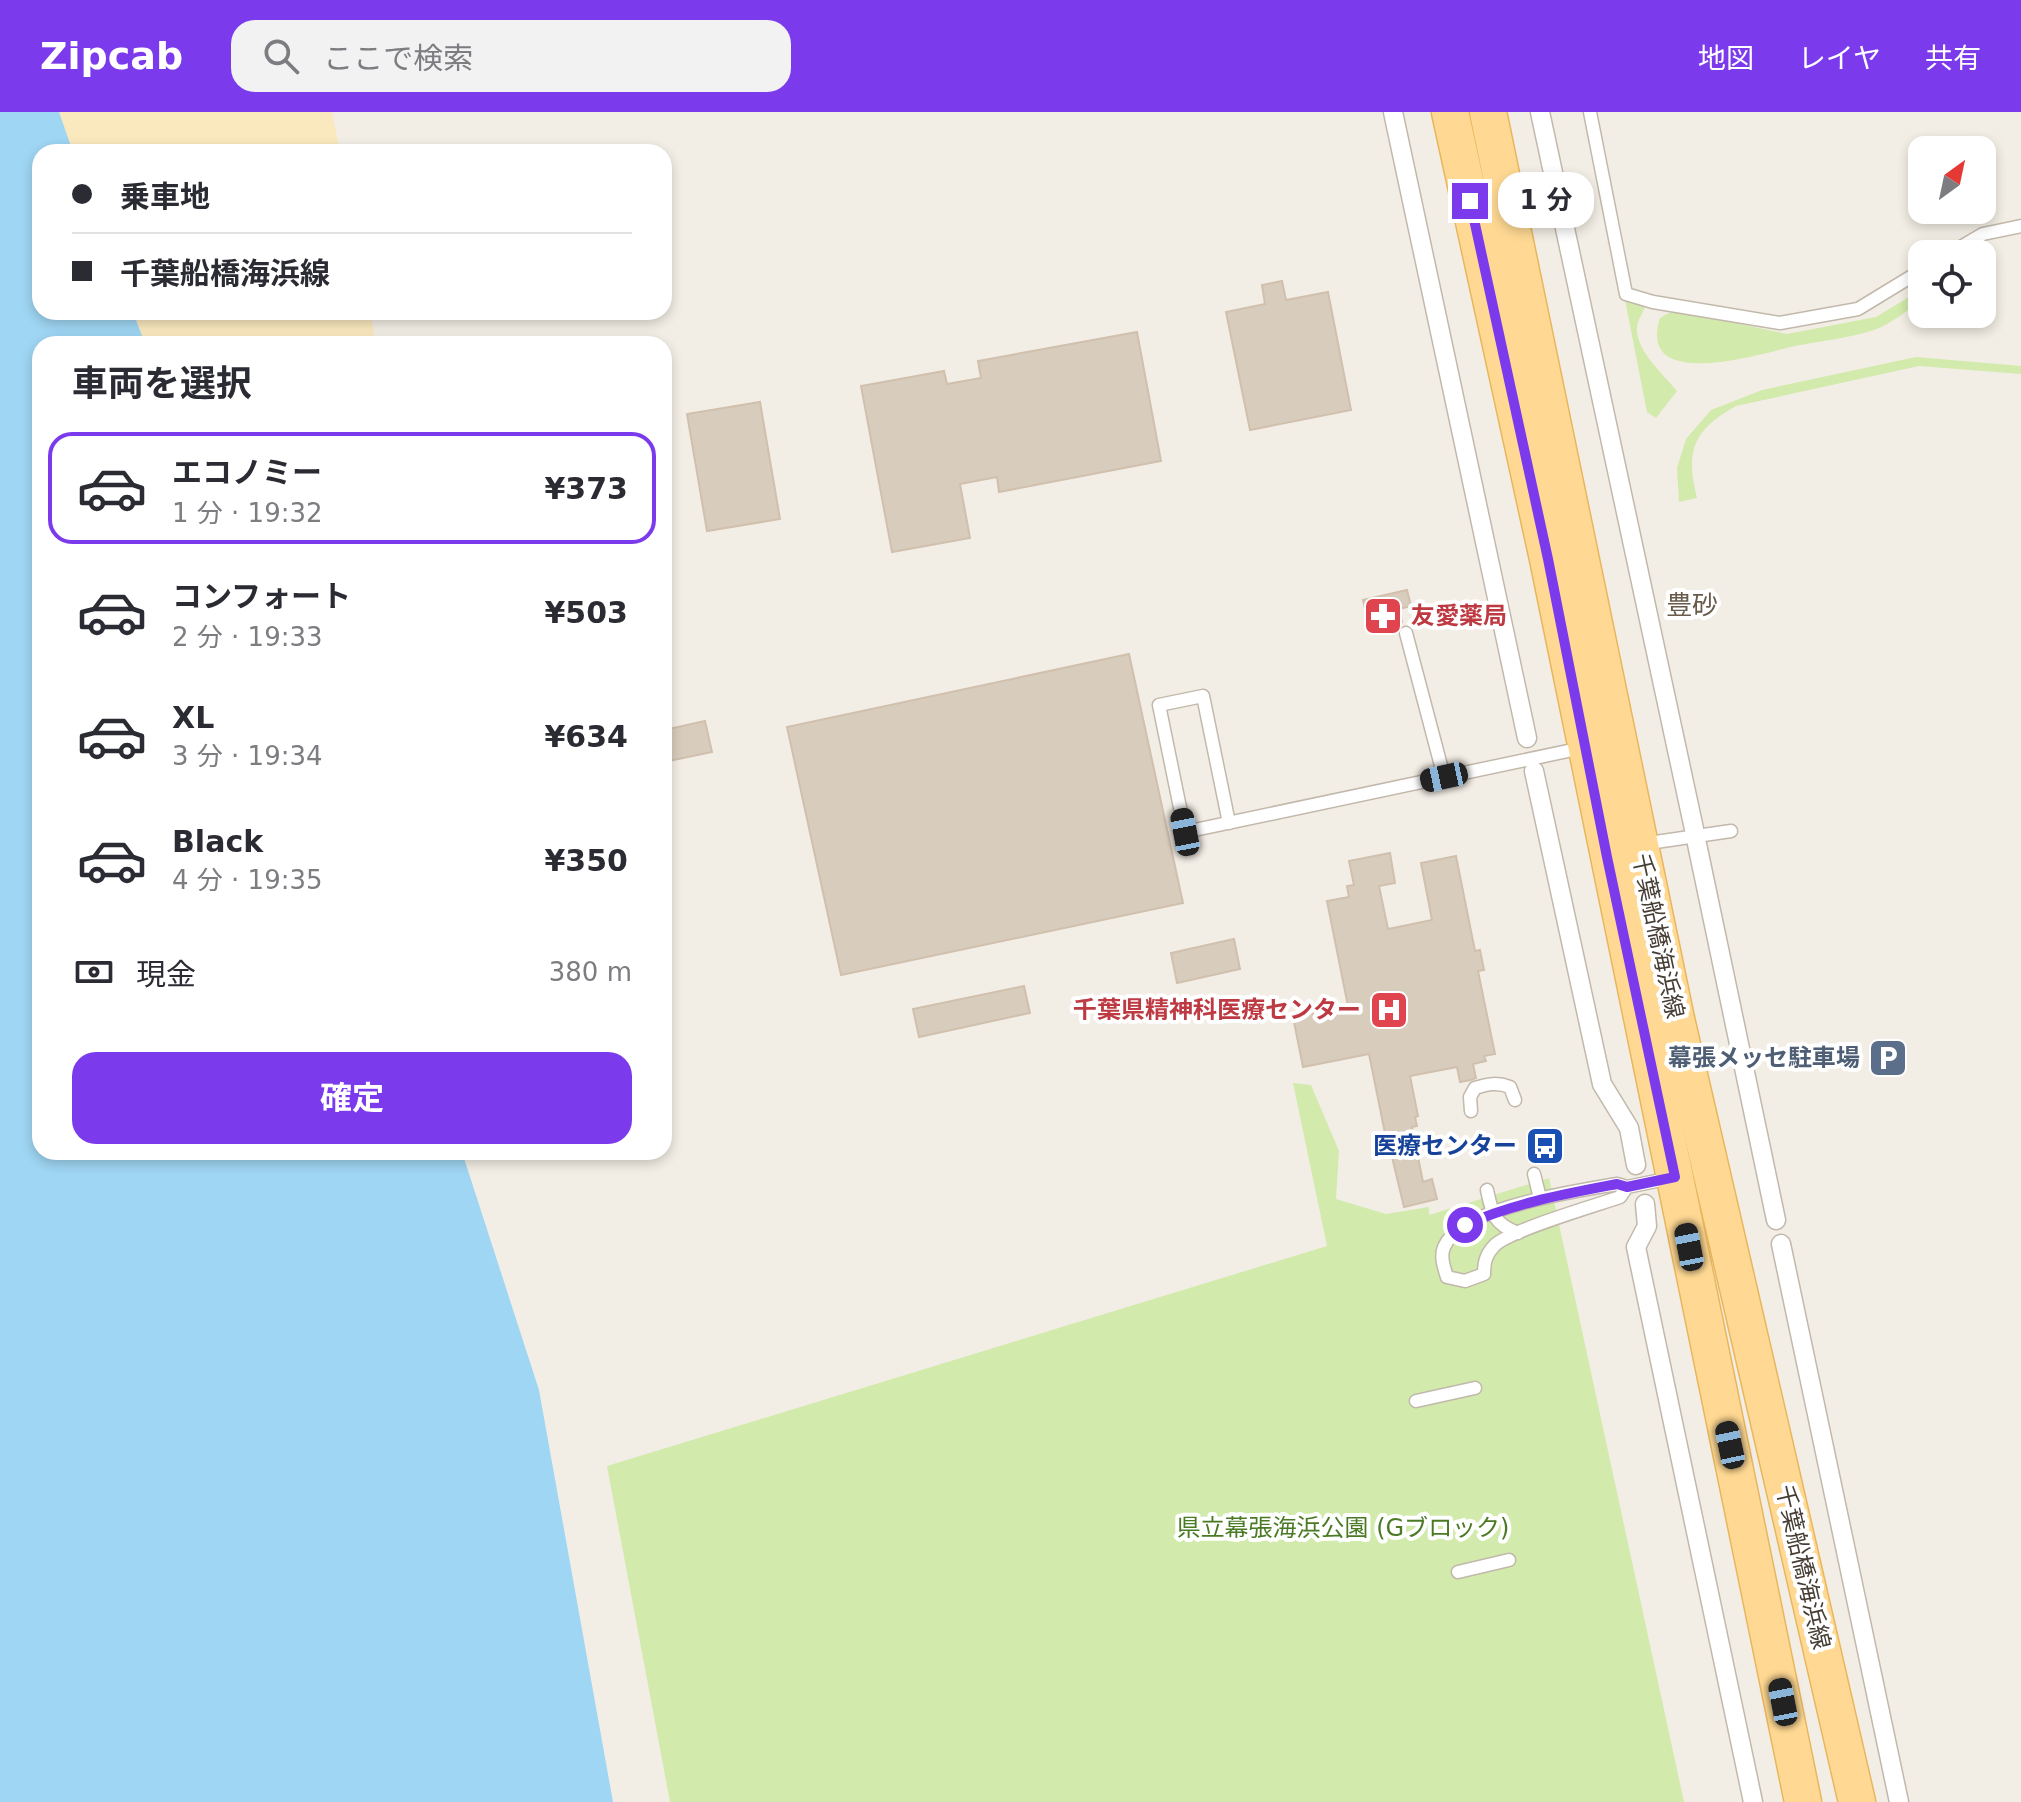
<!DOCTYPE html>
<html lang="ja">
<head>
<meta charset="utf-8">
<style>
	body { margin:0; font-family:"DejaVu Sans","Noto Sans JP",sans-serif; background:#f2f2f3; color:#2b2b33; height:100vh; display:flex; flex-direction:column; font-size:30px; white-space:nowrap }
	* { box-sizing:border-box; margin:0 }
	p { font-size:26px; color:#7c7c81 }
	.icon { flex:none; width:44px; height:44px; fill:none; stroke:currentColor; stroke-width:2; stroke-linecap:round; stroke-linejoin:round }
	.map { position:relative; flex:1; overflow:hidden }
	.side { position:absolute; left:32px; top:224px; width:640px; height:824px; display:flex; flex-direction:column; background:#fff; border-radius:24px; box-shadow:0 4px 12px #0003 }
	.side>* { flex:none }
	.guide { position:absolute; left:32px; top:32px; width:640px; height:176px; border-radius:24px; box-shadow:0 4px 12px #0003; display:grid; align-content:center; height:176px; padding:0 40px; background:#fff }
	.needle { width:52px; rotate:33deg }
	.buttons { position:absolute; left:1908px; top:24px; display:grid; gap:16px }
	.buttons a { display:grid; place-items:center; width:88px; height:88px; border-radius:16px; background:#fff; box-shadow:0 4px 12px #0003; font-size:40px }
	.end { position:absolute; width:36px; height:36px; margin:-18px; border:10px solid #7c3aed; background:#fff; box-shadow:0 0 0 4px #fff }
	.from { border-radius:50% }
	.bubble { position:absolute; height:56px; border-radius:24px; background:#fff; box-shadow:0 4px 12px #0003; font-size:26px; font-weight:700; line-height:56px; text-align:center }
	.car { position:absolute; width:24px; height:48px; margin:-24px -12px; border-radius:10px; box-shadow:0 0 6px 2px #0007; background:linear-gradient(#222 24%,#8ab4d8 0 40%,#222 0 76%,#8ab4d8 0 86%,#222 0) }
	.guide b { display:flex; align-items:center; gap:28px; height:76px; font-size:30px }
	.guide b+b { border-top:2px solid #e1e1e2 }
	.guide i { width:20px; height:20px; background:#2b2b33 }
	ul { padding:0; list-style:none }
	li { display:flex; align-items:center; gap:24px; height:112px; margin:0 16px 12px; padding:0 24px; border:4px solid transparent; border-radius:24px }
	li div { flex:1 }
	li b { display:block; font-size:30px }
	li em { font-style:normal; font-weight:700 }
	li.selected { border-color:#7c3aed }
	li>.icon { width:72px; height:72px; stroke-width:1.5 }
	h2 { padding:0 40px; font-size:36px; line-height:96px }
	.pay { display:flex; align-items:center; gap:20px; height:88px; padding:0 40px; font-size:30px }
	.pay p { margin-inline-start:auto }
	.primary-button { display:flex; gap:16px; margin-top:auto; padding:16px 40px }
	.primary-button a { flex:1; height:92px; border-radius:24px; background:#7c3aed; color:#fff; font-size:32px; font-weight:700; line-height:92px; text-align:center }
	header { display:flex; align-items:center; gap:48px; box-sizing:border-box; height:112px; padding:0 40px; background:#7c3aed; color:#fff }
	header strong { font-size:38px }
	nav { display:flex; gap:44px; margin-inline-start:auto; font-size:28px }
	.search { width:560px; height:72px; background:#f2f2f3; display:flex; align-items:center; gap:20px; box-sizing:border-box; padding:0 28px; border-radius:24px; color:#7c7c81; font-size:30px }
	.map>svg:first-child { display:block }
	.green { fill:#d2eaac }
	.sand { fill:#fae9bf }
	.water { fill:#9fd6f3 }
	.building { fill:#d8ccbd; stroke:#d0c0ad; stroke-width:2 }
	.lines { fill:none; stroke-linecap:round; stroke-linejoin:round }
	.service-casing { stroke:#c2b8ab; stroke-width:15 }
	.pedestrian-casing { stroke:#c2b8ab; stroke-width:21 }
	.primary-casing { stroke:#e8b65e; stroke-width:39 }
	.service { stroke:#fff; stroke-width:12 }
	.pedestrian { stroke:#fff; stroke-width:18 }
	.primary { stroke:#ffd993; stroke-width:36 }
	.route { stroke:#7c3aed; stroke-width:10 }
	.labels { text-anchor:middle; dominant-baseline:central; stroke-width:8; stroke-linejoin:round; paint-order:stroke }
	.health-label { font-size:24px; font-weight:bold; fill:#be3a42; stroke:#fff; text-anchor:start }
	.street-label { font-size:24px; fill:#463e35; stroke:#fff }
	.service-label { font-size:24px; font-weight:bold; fill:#4e5e75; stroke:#fff; text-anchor:end }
	.transit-label { font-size:24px; font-weight:bold; fill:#164399; stroke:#fff; text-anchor:end }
	.park-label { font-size:24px; fill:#4b7a25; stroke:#fff }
	.neighbourhood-label { font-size:26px; fill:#695b4b; stroke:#fff }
</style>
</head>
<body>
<header>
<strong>Zipcab</strong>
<div class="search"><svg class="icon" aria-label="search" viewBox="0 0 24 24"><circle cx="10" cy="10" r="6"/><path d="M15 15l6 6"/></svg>ここで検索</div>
<nav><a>地図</a><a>レイヤ</a><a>共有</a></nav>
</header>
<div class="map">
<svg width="2021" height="1690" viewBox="0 0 2021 1690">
	<rect width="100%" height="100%" fill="#f3eee5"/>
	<g class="green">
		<path d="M1922,177V189C1907,198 1891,212 1874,218C1849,226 1821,229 1795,234C1761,242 1636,281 1660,206L1674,198L1787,222L1876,205Z"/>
		<path d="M1625,188L1646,191C1645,199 1637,208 1637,215C1635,238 1664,263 1677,279L1656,306L1647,300Z"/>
		<path d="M1916,245L2021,254V262L1919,254L1736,294C1693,318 1685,339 1697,386L1679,390L1677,356L1686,327L1711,298L1762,278Z"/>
		<polygon points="1293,971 1311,973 1339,1039 1336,1087 1386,1102 1429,1095 1429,1103 1549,1066 1684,1690 670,1690 607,1354 1327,1134"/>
	</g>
	<g class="sand">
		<polygon points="51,0 332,0 340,40 64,40"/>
		<polygon points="126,200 370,200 376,232 140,232"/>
	</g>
	<polygon class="water" points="0,0 59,0 73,40 40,40 40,200 133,200 145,232 40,232 40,1040 462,1040 539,1278 613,1690 0,1690"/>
	<g class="building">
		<polygon points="1282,169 1286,188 1328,180 1351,298 1250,318 1226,200 1265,192 1262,173"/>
		<polygon points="1137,220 1161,349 999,380 997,365 960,372 970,426 892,440 861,274 944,259 947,272 981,266 978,249"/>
		<polygon points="760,290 780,407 707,419 687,302"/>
		<polygon points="1407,478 1411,494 1399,497 1402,510 1370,518 1363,488"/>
		<polygon points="1129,542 1183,791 841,863 787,615"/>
		<polygon points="705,609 712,640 664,650 664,618"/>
		<polygon points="1390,741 1395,771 1379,774 1388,817 1432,808 1421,751 1456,744 1475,839 1480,838 1484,858 1478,859 1495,942 1484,944 1486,949 1473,952 1476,966 1471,968 1460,970 1457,955 1410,964 1418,1004 1415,1005 1417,1014 1412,1015 1423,1070 1432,1067 1437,1087 1404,1095 1392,1045 1390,1046 1369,942 1303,955 1293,905 1348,894 1327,789 1349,785 1347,774 1354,773 1349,749"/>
		<polygon points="1234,827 1240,857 1177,871 1171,841"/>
		<polygon points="1024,874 1030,901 919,925 913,897"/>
	</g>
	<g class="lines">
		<g class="service-casing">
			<g id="service">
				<polyline points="1590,0 1626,182 1653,190 1780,211 1858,197 1922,158"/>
				<polyline points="1949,142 1983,122 2021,114"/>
				<polyline points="1406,521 1444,665"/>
				<polyline points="1229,711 1203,584 1159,593 1185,720 1582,636"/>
				<polyline points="1642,732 1731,719"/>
				<path d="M1471,999L1470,985L1475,976C1488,972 1497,970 1510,975L1515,988"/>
				<polyline points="1534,1062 1540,1086"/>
				<path d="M1627,1075L1620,1085C1594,1094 1511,1118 1495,1133C1486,1142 1484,1150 1484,1162L1465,1169L1447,1165C1444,1155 1440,1145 1444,1135C1461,1095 1578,1079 1617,1072L1627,1075L1671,1066"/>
				<path d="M1487,1078C1492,1102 1494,1112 1518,1121"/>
				<polyline points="1416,1289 1475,1276"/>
				<polyline points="1458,1460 1509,1448"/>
			</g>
		</g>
		<g class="pedestrian-casing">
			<g id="pedestrian">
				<polyline points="1393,0 1527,626"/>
				<polyline points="1540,0 1694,717"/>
				<polyline points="1534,659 1602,972 1629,1016 1636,1053"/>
				<polyline points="1697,732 1776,1108"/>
				<polyline points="1645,1092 1647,1114 1636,1135 1753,1690"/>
				<polyline points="1781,1132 1899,1690"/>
			</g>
		</g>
		<g class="primary-casing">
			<g id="primary">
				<polyline points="1450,0 1548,447 1803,1690"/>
				<polyline points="1488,0 1676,907 1857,1690"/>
			</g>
		</g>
		<use href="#service" class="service"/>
		<use href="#pedestrian" class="pedestrian"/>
		<use href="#primary" class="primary"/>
	</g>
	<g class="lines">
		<path class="route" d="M1465,1113C1514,1091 1565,1082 1617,1072L1627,1075L1675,1065L1607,745L1548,447L1470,89"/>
	</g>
	<defs>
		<g id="pharmacy-square" transform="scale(2)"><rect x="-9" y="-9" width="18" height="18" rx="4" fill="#e0444e" stroke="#fff"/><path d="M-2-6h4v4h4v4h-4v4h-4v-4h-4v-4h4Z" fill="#fff"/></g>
		<g id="hospital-square" transform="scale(2)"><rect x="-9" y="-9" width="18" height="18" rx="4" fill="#e0444e" stroke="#fff"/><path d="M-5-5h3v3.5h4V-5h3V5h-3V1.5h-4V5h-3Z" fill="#fff"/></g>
		<g id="parking-square" transform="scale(2)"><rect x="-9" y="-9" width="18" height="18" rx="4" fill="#5c6f8a" stroke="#fff"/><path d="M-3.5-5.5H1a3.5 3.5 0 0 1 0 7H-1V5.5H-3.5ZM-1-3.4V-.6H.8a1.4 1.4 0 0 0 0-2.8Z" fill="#fff"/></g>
		<g id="bus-square" transform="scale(2)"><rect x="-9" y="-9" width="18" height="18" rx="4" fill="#1a4fb4" stroke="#fff"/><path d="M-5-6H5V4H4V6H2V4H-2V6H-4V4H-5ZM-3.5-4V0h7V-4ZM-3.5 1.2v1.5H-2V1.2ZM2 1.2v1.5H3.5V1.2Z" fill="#fff"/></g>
	</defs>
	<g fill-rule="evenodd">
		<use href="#pharmacy-square" x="1383" y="504"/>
		<use href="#hospital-square" x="1389" y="898"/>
		<use href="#parking-square" x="1888" y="946"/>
		<use href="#bus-square" x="1545" y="1034"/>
	</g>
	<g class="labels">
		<g class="health-label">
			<text x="1411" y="504">友愛薬局</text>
			<text x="1361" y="898" text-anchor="end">千葉県精神科医療センター</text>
		</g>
		<g class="street-label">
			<text transform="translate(1658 824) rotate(78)">千葉船橋海浜線</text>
			<text transform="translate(1803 1455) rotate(77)">千葉船橋海浜線</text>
		</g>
		<g class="service-label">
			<text x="1860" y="946">幕張メッセ駐車場</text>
		</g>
		<g class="transit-label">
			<text x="1517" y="1034">医療センター</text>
		</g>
		<g class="park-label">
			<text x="1343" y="1416">県立幕張海浜公園 (Gブロック)</text>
		</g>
		<g class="neighbourhood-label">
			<text x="1692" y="493">豊砂</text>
		</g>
	</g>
</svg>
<div class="buttons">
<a><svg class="needle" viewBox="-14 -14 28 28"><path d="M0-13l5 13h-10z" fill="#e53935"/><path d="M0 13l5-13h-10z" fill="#7c7c81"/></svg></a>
<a><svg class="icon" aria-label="locate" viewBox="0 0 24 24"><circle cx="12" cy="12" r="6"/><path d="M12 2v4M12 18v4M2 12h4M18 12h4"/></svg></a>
</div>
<i class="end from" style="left:1465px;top:1113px"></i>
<i class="end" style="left:1470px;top:89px"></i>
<div class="bubble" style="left:1498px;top:60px;width:96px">1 分</div>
<i class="car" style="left:1444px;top:665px;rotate:258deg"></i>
<i class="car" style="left:1185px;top:720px;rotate:349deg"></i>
<i class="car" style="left:1689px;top:1135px;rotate:349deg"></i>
<i class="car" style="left:1730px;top:1333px;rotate:348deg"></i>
<i class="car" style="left:1783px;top:1590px;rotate:349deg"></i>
<div class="guide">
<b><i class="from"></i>乗車地</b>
<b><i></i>千葉船橋海浜線</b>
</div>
<section class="side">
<h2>車両を選択</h2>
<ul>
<li class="selected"><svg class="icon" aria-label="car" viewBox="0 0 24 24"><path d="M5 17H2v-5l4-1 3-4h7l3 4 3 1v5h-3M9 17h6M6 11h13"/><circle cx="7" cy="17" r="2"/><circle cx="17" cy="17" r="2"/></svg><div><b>エコノミー</b><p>1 分 · 19:32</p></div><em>¥373</em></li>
<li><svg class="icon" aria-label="car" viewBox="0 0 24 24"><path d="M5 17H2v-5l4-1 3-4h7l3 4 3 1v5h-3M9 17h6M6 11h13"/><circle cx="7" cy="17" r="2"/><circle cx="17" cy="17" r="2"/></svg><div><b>コンフォート</b><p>2 分 · 19:33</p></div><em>¥503</em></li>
<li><svg class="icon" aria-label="car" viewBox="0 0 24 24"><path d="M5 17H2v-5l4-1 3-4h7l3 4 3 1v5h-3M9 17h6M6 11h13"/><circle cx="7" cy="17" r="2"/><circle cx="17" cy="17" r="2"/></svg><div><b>XL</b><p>3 分 · 19:34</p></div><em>¥634</em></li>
<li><svg class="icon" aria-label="car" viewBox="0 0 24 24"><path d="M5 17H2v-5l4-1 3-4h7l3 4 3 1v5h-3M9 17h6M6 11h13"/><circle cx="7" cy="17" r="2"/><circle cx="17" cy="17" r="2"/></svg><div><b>Black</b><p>4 分 · 19:35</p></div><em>¥350</em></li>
</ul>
<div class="pay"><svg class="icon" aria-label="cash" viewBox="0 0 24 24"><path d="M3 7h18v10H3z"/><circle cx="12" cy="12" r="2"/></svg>現金<p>380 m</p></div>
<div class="primary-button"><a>確定</a></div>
</section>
</div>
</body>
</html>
